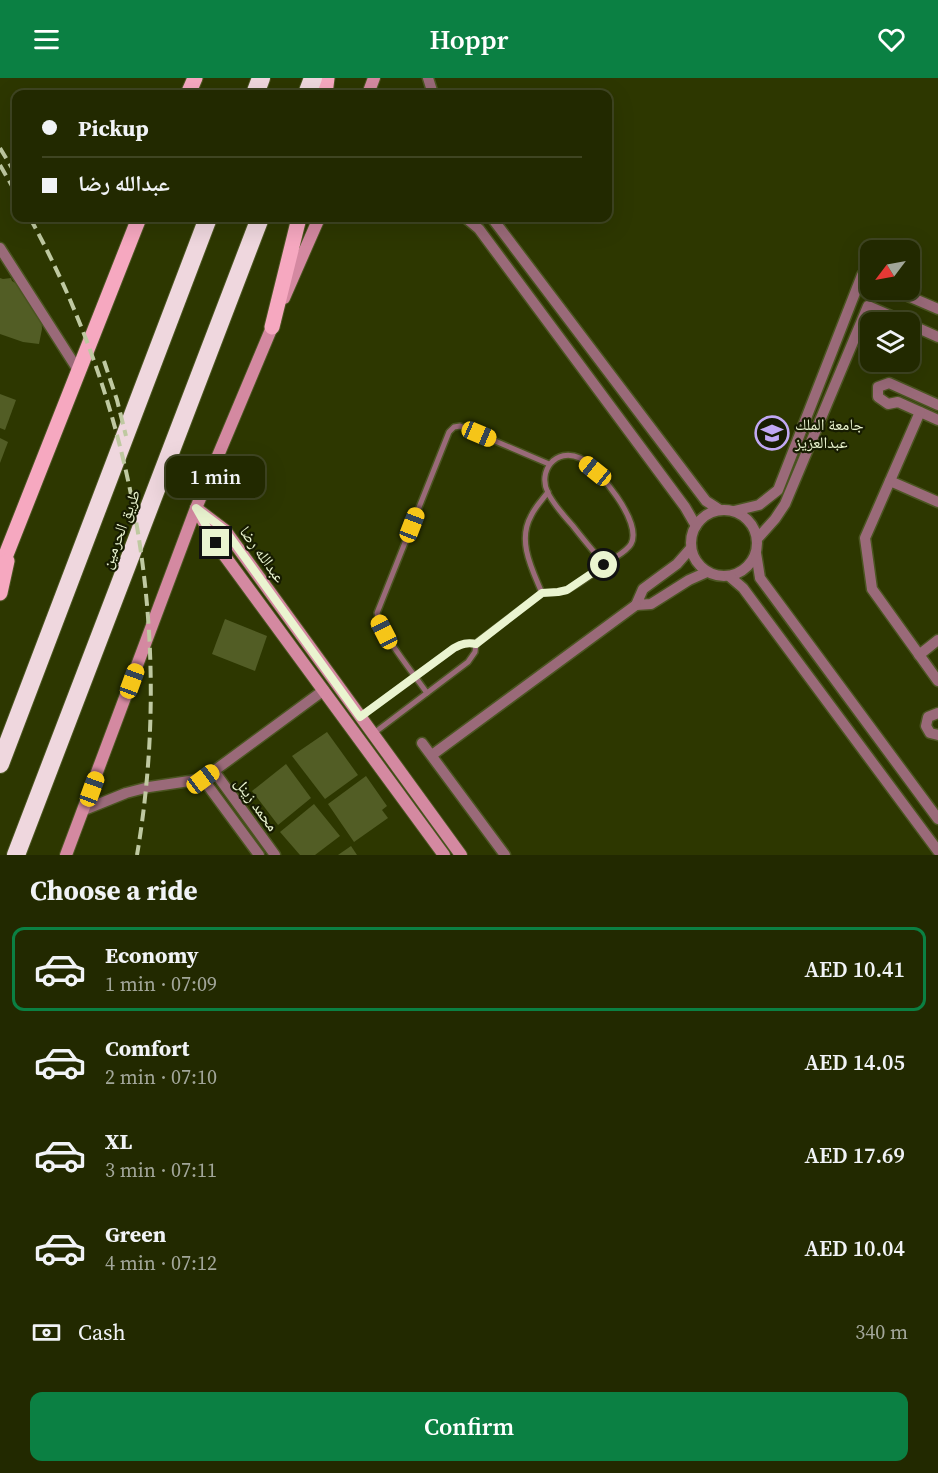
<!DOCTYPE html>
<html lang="en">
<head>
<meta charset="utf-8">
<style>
	body { margin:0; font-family:"Source Serif 4","Noto Naskh Arabic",serif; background:#2a310a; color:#f1f3f6; height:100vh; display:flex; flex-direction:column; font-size:22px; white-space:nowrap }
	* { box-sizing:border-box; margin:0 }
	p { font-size:20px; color:#a2a699 }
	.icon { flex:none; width:33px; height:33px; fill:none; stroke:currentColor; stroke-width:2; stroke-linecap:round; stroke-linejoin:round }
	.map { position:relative; height:777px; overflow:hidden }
	.drawer { display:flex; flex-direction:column; background:#222900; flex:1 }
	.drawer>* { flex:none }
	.top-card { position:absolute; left:12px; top:12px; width:600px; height:132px; border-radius:12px; box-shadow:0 6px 24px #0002,0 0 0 2px #3f4522; display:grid; align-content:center; height:132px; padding:0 30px; background:#222900 }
	.needle { width:39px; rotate:238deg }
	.controls { position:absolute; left:860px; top:162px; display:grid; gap:12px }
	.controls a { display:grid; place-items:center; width:60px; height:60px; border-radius:12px; background:#222900; box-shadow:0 6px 24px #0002,0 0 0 2px #3f4522; font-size:30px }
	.end { position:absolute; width:27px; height:27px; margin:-14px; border:8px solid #eaf4d0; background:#111; box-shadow:0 0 0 3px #111 }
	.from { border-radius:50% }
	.bubble { position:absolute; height:42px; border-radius:12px; background:#222900; box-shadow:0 6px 24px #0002,0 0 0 2px #3f4522; font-size:20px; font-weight:600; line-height:42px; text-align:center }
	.car { position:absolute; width:18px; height:36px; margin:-18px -9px; border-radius:8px; box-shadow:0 0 4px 2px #0007; background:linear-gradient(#f5c518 24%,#345 0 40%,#f5c518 0 76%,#345 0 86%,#f5c518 0) }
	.top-card b { display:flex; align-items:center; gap:21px; height:57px; font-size:22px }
	.top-card b+b { border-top:2px solid #3f4522 }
	.top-card i { width:15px; height:15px; background:#f1f3f6 }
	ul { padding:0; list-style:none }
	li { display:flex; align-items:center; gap:18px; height:84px; margin:0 12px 9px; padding:0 18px; border:3px solid transparent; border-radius:12px }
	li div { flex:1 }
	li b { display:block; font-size:22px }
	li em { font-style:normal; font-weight:600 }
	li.selected { border-color:#0b8043 }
	li>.icon { width:54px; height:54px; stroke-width:1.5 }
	h2 { padding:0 30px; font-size:27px; line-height:72px }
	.pay { display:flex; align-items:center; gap:15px; height:66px; padding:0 30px; font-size:22px }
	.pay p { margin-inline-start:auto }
	.primary-button { display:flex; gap:12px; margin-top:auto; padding:12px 30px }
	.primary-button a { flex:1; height:69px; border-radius:12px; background:#0b8043; color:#fff; font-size:24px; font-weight:600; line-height:69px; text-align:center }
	header { display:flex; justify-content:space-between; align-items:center; height:78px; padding:0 30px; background:#0b8043; color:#fff; font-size:27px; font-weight:600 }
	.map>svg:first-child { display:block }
	.building { fill:#525d25 }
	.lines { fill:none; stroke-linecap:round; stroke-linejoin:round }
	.lane-casing { stroke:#4b5521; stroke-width:8 }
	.street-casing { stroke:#4b5521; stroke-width:13 }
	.secondary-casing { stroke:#4b5521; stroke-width:14 }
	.primary-casing { stroke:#4b5521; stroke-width:17 }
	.highway-casing { stroke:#4b5521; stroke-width:20 }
	.lane { stroke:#9a6a79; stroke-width:5 }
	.street { stroke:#9a6a79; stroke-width:10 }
	.secondary { stroke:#d489a1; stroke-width:12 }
	.primary { stroke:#f6a8c0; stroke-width:15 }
	.highway { stroke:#efd7de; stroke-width:18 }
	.rail { stroke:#bfc9a1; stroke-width:4; stroke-dasharray:12 6; stroke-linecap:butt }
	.route { stroke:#eaf4d0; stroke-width:8 }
	.labels { text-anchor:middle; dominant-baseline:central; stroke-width:4.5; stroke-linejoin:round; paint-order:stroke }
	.poi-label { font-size:16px; fill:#eaf4d0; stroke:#171c01; text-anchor:start }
	.street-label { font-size:16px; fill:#eaf4d0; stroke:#171c01 }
</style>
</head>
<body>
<header><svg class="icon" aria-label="menu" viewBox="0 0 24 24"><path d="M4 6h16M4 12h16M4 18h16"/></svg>Hoppr<svg class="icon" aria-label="heart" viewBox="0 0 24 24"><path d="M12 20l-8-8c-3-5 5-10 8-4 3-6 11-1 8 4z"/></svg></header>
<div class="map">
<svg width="938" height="777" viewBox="0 0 938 777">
	<rect width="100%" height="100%" fill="#2d3700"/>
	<g class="building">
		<polygon points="0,200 3,201 11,200 12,203 22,209 41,235 42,251 39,266 23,264 0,256"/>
		<polygon points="0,316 16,322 5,352 0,350"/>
		<polygon points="0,360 8,364 0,385"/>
		<polygon points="225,541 267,558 255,593 212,576"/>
		<polygon points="327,654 358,697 325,721 292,678"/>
		<polygon points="286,686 311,720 278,747 252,713"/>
		<polygon points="366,698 387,728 382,732 388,740 354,764 328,726"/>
		<polygon points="314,726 340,758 315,777 300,777 280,754"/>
		<polygon points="351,768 357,777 338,777"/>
	</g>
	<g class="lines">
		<g class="lane-casing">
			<g id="lane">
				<path d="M542,515C549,514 557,515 564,513C576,509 599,491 610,483C617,478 627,473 631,466C643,444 598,390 580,380C556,369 537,393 548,415C554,427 564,438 573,448C583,461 594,474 605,487"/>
				<path d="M476,565L542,515C532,491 517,463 531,438C535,429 542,422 548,414"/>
				<path d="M427,615C414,596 380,555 377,535L449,354L454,349L460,348L549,386"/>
				<path d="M360,639L454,570C461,565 467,565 476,565L475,574L468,584L374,655"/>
			</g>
		</g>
		<g class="street-casing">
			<g id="street">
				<polyline points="428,0 433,16"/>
				<polyline points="466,140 479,151 685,429 696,448"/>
				<polyline points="492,140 706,423 720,432"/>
				<polyline points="0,170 78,292"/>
				<polyline points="894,212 938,231"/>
				<polyline points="909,246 938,259"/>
				<polyline points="938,327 889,305 878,309 878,319 888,326 898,324 938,342"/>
				<polyline points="920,334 865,460 872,511 938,603"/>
				<polyline points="890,403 938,424"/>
				<circle cx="724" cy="465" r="33"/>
				<polyline points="734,433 759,427 778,412 862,197 870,201"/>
				<polyline points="757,461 775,441 785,426 868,228 905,244"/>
				<polyline points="691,470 677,486 643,511 636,527 651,526 689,502 707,494"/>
				<polyline points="756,475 760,500 938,741"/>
				<polyline points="729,498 743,510 938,773"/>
				<polyline points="919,577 938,562"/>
				<polyline points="938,635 928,639 926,648 930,655 938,657"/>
				<polyline points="422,665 505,777"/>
				<polyline points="432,677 636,527"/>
				<polyline points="214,693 275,777"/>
				<polyline points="203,701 259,777"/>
				<polyline points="84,732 126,715 149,709 203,701 324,612"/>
			</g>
		</g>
		<g class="secondary-casing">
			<g id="secondary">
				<polyline points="368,16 374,0"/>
				<polyline points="284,220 319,140"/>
				<polyline points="196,430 225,452 461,777"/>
				<polyline points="198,434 216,466 444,777"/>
				<polyline points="66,777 196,430 275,242"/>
			</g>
		</g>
		<g class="primary-casing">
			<g id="primary">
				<polyline points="188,16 195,0"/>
				<polyline points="325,16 327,0"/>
				<polyline points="272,249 299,140"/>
				<polyline points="0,492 139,140"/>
				<polyline points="0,515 7,483"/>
			</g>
		</g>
		<g class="highway-casing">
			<g id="highway">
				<polyline points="255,16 261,0"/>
				<polyline points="307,16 313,0"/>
				<polyline points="0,686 208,140"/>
				<polyline points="16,777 260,140"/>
			</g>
		</g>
		<use href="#lane" class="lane"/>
		<use href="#street" class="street"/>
		<use href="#secondary" class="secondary"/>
		<use href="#primary" class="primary"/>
		<use href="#highway" class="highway"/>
		<g class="rail">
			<polyline points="0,70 15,95"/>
			<polyline points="0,87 16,115"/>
			<path d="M30,140C136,333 174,560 137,777"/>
			<polyline points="104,283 117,322 126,358"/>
		</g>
	</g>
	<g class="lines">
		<path class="route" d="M216,465L196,430L225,452L360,639L454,570C462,566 467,564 476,566L542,515L558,514L567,512L604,487"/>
	</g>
	<defs>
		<g id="university-ring" transform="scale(1.725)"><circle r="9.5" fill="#171c01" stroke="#c1a8f3" stroke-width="1.5"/><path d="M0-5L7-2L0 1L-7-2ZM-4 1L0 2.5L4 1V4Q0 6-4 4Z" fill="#c1a8f3"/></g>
	</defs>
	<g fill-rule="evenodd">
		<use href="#university-ring" x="772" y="355"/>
	</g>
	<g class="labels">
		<g class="poi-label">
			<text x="795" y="346">جامعة الملك<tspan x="795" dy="18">عبدالعزيز</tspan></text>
		</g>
		<g class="street-label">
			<text transform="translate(120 451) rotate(-69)">طريق الحرمين</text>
			<text transform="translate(263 476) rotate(54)">عبدالله رضا</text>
			<text transform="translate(257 726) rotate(54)">محمد زينل</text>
		</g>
	</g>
</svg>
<div class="controls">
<a><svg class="needle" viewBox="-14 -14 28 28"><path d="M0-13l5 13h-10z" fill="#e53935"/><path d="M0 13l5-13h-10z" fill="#a2a699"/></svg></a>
<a><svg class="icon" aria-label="layers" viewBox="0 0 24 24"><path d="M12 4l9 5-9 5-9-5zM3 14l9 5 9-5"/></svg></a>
</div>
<i class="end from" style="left:604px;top:487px"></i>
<i class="end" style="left:216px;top:465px"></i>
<div class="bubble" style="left:166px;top:378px;width:99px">1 min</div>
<i class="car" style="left:479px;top:356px;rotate:113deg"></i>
<i class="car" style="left:595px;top:393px;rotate:309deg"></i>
<i class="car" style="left:412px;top:447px;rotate:21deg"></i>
<i class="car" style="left:384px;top:554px;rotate:333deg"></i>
<i class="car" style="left:132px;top:603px;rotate:20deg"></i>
<i class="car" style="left:203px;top:701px;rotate:53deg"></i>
<i class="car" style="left:92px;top:711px;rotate:20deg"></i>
<div class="top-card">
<b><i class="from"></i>Pickup</b>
<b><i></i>عبدالله رضا</b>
</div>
</div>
<section class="drawer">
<h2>Choose a ride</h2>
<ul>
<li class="selected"><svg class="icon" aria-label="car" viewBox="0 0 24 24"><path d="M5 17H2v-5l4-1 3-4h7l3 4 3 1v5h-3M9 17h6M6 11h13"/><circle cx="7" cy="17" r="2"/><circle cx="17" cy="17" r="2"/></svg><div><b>Economy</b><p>1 min · 07:09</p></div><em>AED 10.41</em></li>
<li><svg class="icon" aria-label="car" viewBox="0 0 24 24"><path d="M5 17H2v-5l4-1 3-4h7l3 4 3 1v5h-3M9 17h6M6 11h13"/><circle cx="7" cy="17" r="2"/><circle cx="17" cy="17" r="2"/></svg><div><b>Comfort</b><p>2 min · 07:10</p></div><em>AED 14.05</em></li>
<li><svg class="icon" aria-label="car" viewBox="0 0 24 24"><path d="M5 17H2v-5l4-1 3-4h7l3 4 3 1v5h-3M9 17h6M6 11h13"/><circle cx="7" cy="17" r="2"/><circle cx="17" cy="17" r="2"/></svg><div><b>XL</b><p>3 min · 07:11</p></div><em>AED 17.69</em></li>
<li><svg class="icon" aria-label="car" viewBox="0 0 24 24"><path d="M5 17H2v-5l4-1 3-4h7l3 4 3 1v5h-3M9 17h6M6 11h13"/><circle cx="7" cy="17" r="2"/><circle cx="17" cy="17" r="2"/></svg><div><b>Green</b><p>4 min · 07:12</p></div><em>AED 10.04</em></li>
</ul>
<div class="pay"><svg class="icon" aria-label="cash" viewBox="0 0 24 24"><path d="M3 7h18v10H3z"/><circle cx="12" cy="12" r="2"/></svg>Cash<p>340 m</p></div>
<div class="primary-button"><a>Confirm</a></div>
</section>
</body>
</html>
